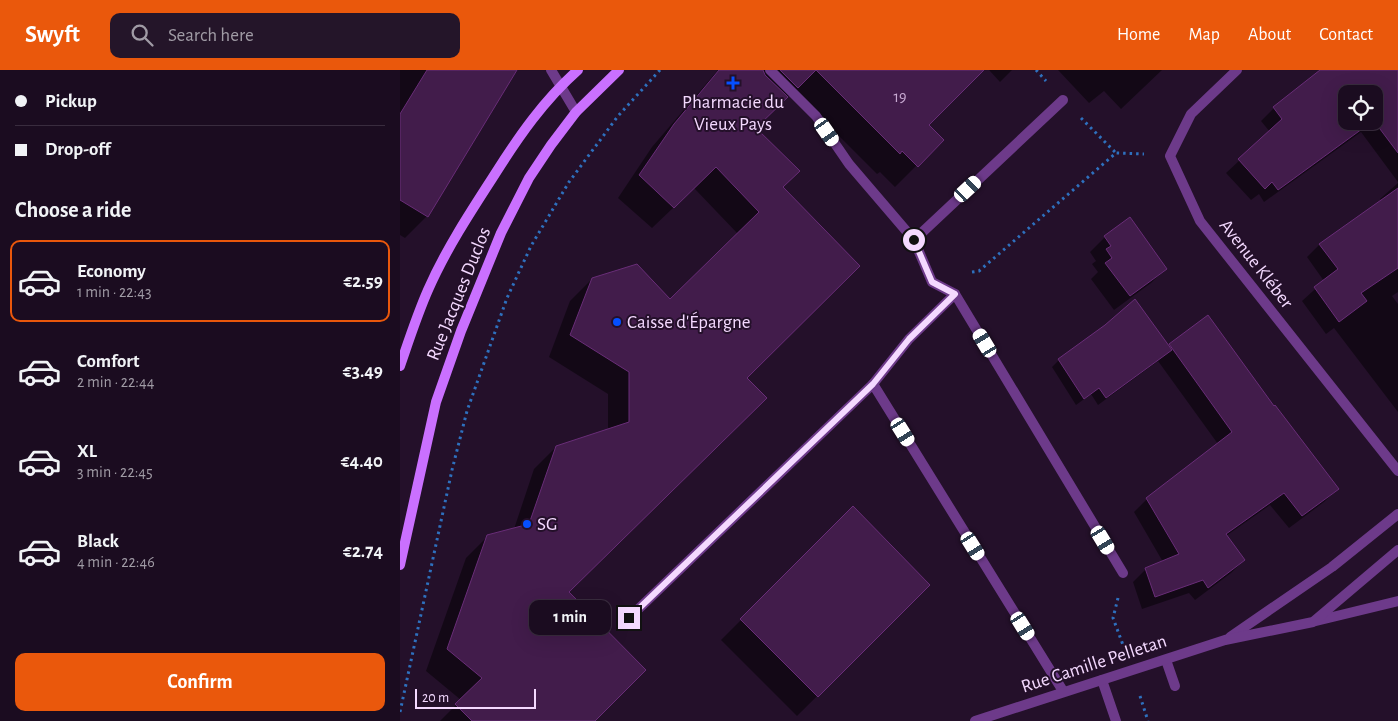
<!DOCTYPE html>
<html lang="en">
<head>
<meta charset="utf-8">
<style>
	body { margin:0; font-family:"Alegreya Sans",sans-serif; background:#241529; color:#f1f3f6; height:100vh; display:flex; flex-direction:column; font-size:19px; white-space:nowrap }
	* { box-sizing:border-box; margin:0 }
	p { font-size:16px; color:#a09ba5 }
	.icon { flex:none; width:28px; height:28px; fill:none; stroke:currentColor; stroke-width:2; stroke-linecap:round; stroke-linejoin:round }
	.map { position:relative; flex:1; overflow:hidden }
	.drawer { display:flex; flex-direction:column; background:#1b0c20; width:400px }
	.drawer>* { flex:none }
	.guide { display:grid; align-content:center; height:110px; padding:0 15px; background:#1b0c20 }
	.fabs { position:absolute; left:938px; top:15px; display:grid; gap:10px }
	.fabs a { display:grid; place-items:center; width:45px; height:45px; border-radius:10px; background:#1b0c20; box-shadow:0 5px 20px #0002,0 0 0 1px #392c3e; font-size:25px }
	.scale { position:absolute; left:15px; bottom:12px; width:121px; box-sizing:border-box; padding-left:5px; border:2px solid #f4d9ff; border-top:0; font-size:14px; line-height:18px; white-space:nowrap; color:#f4d9ff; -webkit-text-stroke:4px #24102a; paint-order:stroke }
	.end { position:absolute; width:22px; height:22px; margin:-11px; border:6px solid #f4d9ff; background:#111; box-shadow:0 0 0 2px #111 }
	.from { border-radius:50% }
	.bubble { position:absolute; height:35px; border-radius:10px; background:#1b0c20; box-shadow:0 5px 20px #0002,0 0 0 1px #392c3e; font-size:16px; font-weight:600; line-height:35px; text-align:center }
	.car { position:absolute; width:15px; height:30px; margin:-15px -8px; border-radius:6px; box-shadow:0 0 4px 1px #0007; background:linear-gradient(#fff 24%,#345 0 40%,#fff 0 76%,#345 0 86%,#fff 0) }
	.guide b { display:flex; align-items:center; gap:18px; height:48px; font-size:19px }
	.guide b+b { border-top:1px solid #392c3e }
	.guide i { width:12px; height:12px; background:#f1f3f6 }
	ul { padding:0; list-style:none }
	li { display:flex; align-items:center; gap:15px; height:82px; margin:0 10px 8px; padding:0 5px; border:2px solid transparent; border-radius:10px }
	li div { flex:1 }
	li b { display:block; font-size:19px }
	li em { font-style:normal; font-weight:600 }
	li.on { border-color:#ea580c }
	li>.icon { width:45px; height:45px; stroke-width:1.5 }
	h2 { padding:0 15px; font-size:22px; line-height:60px }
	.action { display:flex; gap:10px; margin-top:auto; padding:10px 15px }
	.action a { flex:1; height:58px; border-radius:10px; background:#ea580c; color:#fff; font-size:20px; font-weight:600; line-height:58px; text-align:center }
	header { display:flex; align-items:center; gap:30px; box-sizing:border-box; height:70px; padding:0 25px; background:#ea580c; color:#fff }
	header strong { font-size:24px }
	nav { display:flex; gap:28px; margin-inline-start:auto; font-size:18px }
	.search { width:350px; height:45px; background:#241529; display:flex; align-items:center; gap:12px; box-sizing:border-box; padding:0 18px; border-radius:10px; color:#a09ba5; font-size:19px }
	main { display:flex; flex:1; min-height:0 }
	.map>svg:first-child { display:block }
	.shadow { fill:#0007; fill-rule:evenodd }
	.building { fill:#421c4b; stroke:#692d78 }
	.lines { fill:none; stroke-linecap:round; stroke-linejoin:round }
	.path { stroke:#2e70be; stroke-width:3; stroke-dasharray:2.5 4; stroke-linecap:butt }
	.lane { stroke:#6d3a8a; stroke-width:10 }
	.street { stroke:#6d3a8a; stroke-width:10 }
	.secondary { stroke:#ca70ff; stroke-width:10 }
	.route { stroke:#f4d9ff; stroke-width:6 }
	.poi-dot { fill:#054fff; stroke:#24102a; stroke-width:2 }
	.labels { text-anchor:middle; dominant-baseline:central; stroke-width:4; stroke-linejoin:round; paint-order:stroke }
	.number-label { font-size:16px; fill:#c8aad2 }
	.poi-label { font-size:19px; fill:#f4d9ff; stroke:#24102a; text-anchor:start }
	.street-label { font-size:19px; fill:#f4d9ff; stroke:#24102a }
</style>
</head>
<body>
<header>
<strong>Swyft</strong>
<div class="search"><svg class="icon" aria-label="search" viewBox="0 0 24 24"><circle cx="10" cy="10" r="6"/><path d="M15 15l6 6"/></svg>Search here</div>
<nav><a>Home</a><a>Map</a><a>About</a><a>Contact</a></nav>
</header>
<main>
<section class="drawer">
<div class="guide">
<b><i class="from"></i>Pickup</b>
<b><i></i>Drop-off</b>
</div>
<h2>Choose a ride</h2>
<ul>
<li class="on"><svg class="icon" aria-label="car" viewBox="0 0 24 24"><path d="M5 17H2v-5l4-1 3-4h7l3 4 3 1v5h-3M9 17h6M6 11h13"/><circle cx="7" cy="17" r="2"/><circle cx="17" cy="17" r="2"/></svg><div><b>Economy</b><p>1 min · 22:43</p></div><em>€2.59</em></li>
<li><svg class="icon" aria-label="car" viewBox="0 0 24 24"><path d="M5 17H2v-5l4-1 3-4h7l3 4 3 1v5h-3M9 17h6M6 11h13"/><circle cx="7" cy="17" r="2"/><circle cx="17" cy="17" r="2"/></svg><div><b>Comfort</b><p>2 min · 22:44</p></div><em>€3.49</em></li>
<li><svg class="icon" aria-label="car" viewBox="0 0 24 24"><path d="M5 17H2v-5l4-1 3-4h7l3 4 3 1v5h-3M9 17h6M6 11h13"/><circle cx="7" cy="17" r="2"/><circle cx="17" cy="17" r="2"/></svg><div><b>XL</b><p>3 min · 22:45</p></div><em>€4.40</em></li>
<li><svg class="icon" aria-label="car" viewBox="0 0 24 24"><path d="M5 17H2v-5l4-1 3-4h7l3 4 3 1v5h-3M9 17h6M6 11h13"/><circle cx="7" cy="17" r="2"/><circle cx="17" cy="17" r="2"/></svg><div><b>Black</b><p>4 min · 22:46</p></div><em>€2.74</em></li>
</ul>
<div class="action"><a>Confirm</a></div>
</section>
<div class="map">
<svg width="998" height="651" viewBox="0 0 998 651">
	<rect width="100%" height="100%" fill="#24102a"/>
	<g class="shadow">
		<polygon points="0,0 105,0 106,16 27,146 5,168 0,165"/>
		<polygon points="318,0 583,0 527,55 542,70 495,117 480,102 477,104 394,21 355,58 382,117 346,308 167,522 193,651 40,651 61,630 26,601 66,488 88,466 114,459 134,399 156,377 208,360 208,324 149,287 170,231 192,209 270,230 338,164 294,118 252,158 218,128 252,77"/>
		<polygon points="589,0 612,0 600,12"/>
		<polygon points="658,0 762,0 721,39 704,21 689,33"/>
		<path d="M935,0H998V112L961,62L864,132L859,124L851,130L826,103L870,62L861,51L874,38ZM946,24H974V51H946Z"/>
		<polygon points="998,113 998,222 992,226 998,234 998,342 934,258 926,264 902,231 924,211 907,187 919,175 982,131 980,129"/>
		<polygon points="705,167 765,199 751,213 714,240 691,209 698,202 692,194 696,191 690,182"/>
		<polygon points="807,247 874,338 937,419 924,432 889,458 870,435 826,466 844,490 831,503 795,530 789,523 742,539 733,512 746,499 763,492 734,442 747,429 818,374 758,291 698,335 691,324 676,335 652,297 659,290 768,276"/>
		<polygon points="453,438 529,515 397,646 321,570"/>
	</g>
	<g class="building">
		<polygon points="27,0 117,0 28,147 0,130 0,44"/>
		<polygon points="319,0 363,0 365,5 388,27 356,58 400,101 383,117 460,196 347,308 367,328 169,522 246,600 195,651 72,651 55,634 82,608 47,579 87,465 129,454 156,376 229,352 229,302 170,265 192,208 237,194 270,229 359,142 316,97 274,138 239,105 274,54"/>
		<polygon points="380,0 584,0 529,55 544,70 518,97 502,81 500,84 416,0 398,18"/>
		<polygon points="920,0 998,0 998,83 974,51 974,24 946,24 946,51 973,51 878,120 872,112 865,119 838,89 882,49 873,37"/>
		<polygon points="998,118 998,198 961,223 967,231 939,252 914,217 938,199 919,174"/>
		<polygon points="730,147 767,199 730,226 705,193 712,188 706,179 711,176 704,166"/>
		<polygon points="735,229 772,280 706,328 699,318 684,329 658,289 705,255"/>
		<polygon points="808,245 874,336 875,335 939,419 902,446 884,423 826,464 845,490 808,518 803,510 755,527 745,498 779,484 746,428 832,362 769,274"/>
		<polygon points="453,436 530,515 418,627 340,549"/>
	</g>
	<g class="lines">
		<g class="path">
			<polyline points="636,0 646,11"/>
			<polyline points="681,48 716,83"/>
			<polyline points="572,202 579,201 716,83 744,84"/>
			<polyline points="718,528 713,548 723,575"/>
			<polyline points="740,626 748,651"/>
			<polyline points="0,642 52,400 67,341 107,228 131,176 169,112 218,46 260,0"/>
		</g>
		<g class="lane">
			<polyline points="370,0 416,46 449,94 514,170 532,212 555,224 723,503"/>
			<polyline points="514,170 663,30"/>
			<polyline points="473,314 663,621"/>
			<polyline points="229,548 473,314 509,269 555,224"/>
			<polyline points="766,590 775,616"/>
			<polyline points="702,610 716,651"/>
		</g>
		<g class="street">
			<polyline points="151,0 176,42"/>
			<polyline points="837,0 791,44 770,86 800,151 998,401"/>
			<polyline points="916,551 998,531"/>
			<polyline points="830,567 932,497 998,444"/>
			<polyline points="575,651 825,570 913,552 998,480"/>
		</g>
		<g class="secondary">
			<path d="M0,296C9,270 17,245 28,220C46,179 71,141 95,104C119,66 144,30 178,0"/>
			<polyline points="0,495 36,332 61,261 101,163 129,108 151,75 176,42 219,0"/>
		</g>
	</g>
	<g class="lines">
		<polyline class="route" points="229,548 473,314 509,269 555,224 532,212 514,170"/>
	</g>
	<g class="poi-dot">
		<path d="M330.5 5.5h5v5h5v5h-5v5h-5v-5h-5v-5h5z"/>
		<circle cx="217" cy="252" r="5"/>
		<circle cx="127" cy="454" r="5"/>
	</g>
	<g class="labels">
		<g class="number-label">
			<text x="500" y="27">19</text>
		</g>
		<g class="poi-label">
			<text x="333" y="32" text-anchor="middle">Pharmacie du<tspan x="333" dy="22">Vieux Pays</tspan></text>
			<text x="227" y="252">Caisse d'Épargne</text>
			<text x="137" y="454">SG</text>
		</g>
		<g class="street-label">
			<text transform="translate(856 194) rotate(52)">Avenue Kléber</text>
			<text transform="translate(59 224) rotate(-68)">Rue Jacques Duclos</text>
			<text transform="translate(694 594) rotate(-18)">Rue Camille Pelletan</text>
		</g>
	</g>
</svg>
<div class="fabs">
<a><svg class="icon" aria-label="locate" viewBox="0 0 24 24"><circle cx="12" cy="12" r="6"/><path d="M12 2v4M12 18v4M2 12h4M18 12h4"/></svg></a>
</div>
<div class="scale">20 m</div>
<i class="end from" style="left:514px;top:170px"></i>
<i class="end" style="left:229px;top:548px"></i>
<div class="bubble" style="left:129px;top:530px;width:82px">1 min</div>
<i class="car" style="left:427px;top:62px;rotate:145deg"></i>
<i class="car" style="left:568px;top:119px;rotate:47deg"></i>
<i class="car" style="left:585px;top:273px;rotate:329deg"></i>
<i class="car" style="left:503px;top:362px;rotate:148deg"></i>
<i class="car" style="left:703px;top:470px;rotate:149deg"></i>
<i class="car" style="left:573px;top:476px;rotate:148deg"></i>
<i class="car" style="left:623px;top:556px;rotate:148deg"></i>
</div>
</main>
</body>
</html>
